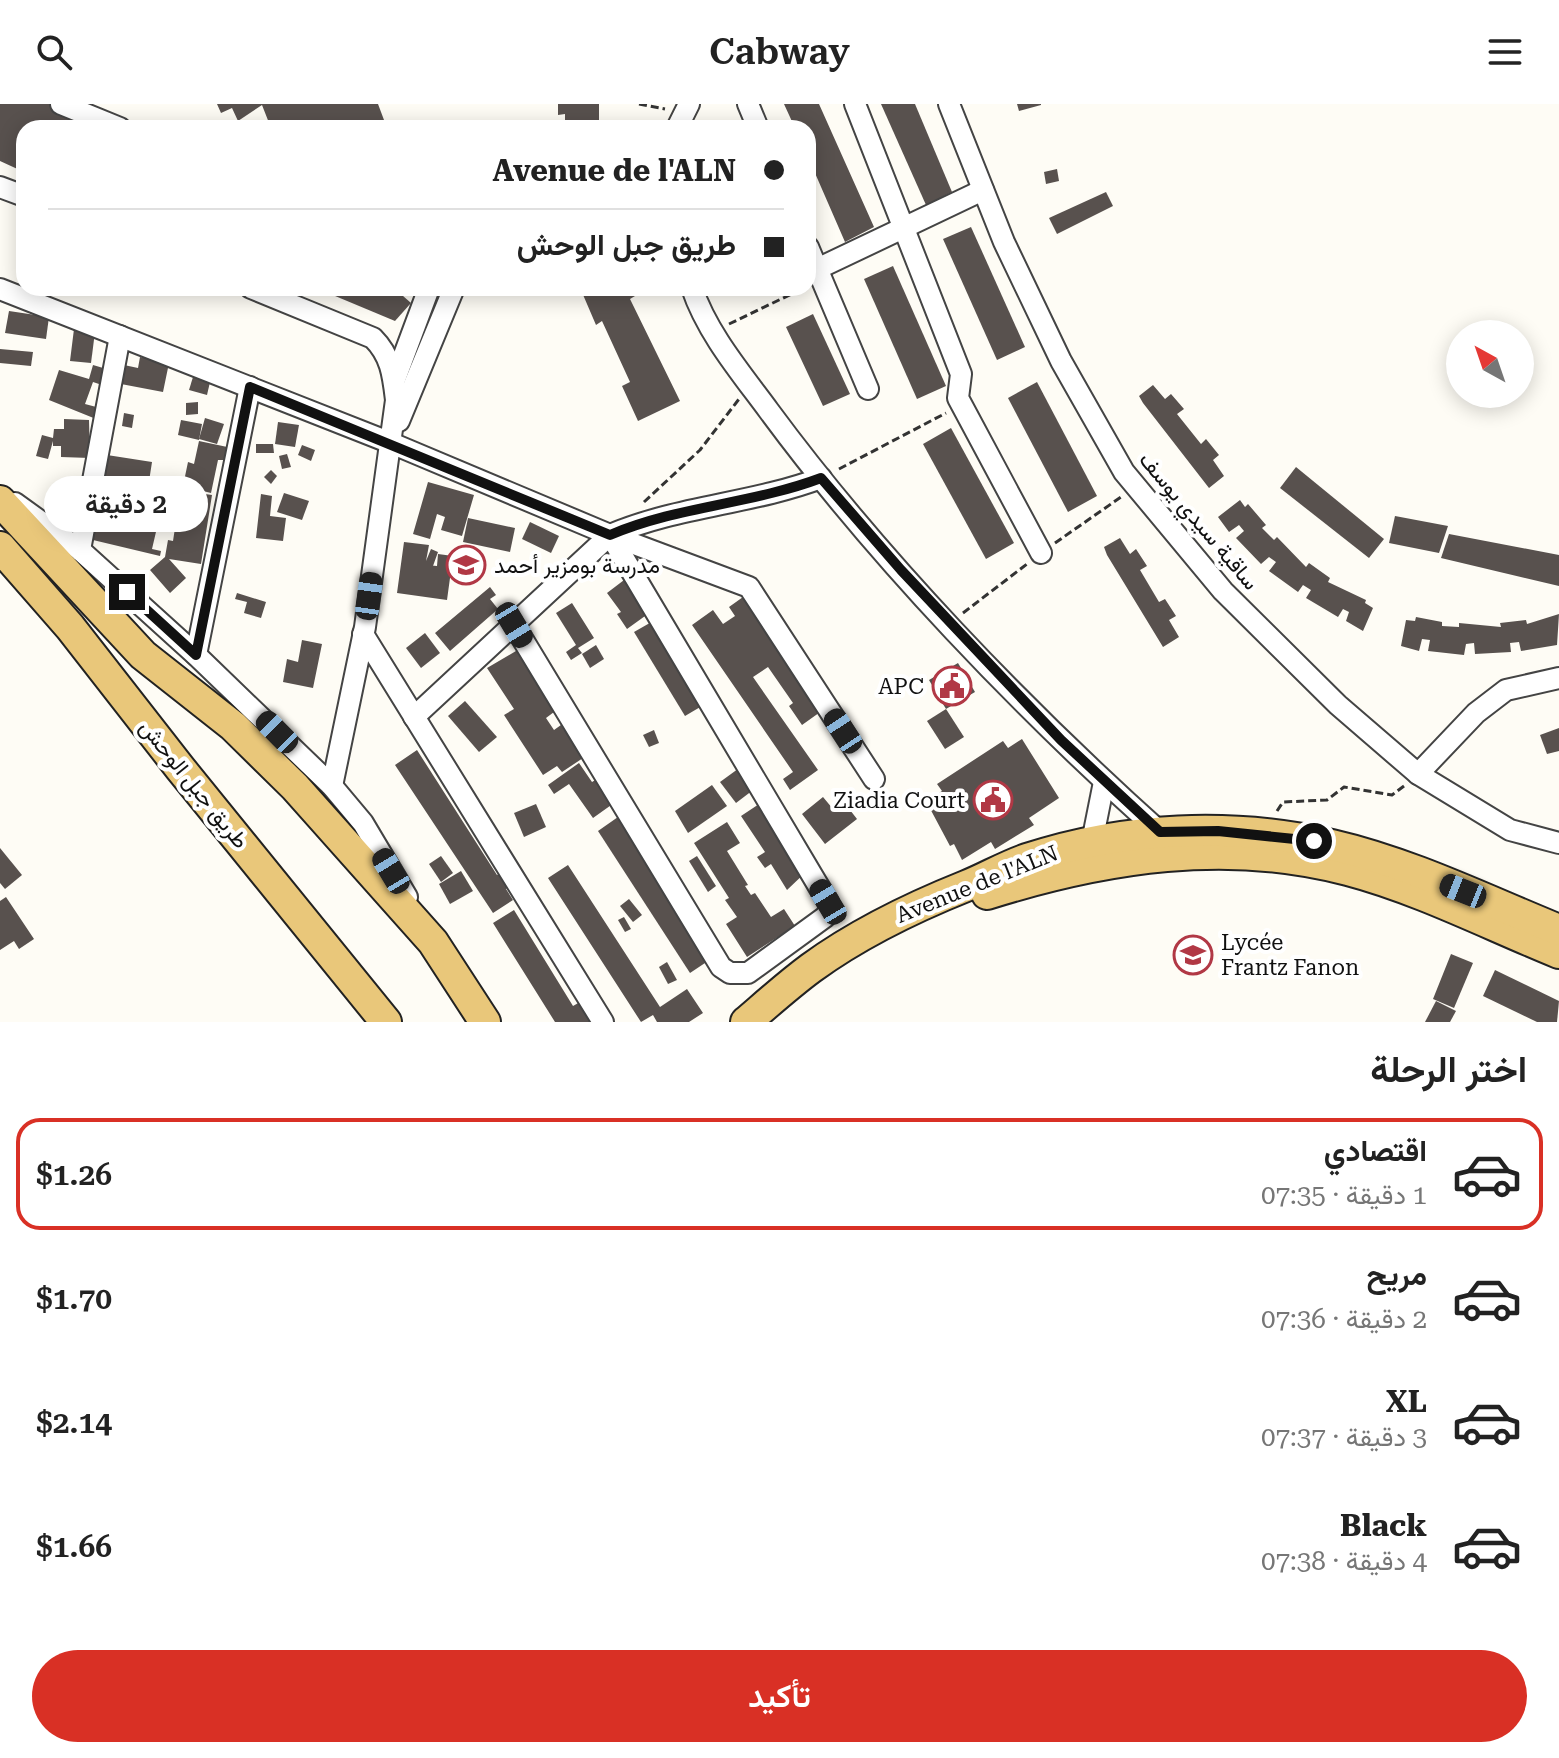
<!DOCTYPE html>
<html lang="ar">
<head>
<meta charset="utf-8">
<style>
	body { margin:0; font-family:"Roboto Serif",Vazirmatn,serif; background:#f2f2f2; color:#222; direction:rtl; height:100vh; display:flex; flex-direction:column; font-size:30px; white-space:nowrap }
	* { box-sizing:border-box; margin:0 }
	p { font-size:26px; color:#767676 }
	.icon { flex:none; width:44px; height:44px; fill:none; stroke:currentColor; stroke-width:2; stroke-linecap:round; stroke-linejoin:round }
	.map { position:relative; height:918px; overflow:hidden; direction:ltr }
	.panel { display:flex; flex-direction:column; background:#fff; flex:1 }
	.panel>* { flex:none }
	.banner { position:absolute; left:16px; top:16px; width:800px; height:176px; border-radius:24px; box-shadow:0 4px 20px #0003; direction:rtl; display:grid; align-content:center; height:176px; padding:0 32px; background:#fff }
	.needle { width:52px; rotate:320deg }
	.fabs { position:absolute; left:1446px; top:216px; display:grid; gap:16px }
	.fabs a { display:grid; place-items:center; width:88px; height:88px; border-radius:50%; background:#fff; box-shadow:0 4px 20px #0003; font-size:40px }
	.end { position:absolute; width:36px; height:36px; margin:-18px; border:10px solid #111; background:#fff; box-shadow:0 0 0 4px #fff }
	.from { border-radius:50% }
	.bubble { position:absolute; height:56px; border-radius:28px; background:#fff; box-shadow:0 4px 20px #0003; font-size:26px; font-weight:600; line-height:56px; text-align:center; direction:rtl }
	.car { position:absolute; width:24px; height:48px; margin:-24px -12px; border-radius:10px; box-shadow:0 0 6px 2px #0007; background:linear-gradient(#222 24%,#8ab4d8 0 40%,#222 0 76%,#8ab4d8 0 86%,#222 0) }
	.banner b { display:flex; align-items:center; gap:28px; height:76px; font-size:30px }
	.banner b+b { border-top:2px solid #e0e0e0 }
	.banner i { width:20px; height:20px; background:#222 }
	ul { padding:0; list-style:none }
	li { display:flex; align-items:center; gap:24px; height:112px; margin:0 16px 12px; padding:0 16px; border:4px solid transparent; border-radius:24px }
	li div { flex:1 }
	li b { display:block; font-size:30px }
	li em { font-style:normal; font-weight:600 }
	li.selected { border-color:#d93025 }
	li>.icon { width:72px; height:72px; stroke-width:1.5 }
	h2 { padding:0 32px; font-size:36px; line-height:96px }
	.button { display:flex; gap:16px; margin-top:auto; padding:16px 32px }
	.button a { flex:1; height:92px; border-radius:48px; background:#d93025; color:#fff; font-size:32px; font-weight:600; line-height:92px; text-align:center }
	header { display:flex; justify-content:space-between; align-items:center; height:104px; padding:0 32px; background:#fff; font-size:36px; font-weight:600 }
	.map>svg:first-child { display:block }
	.building { fill:#58514e }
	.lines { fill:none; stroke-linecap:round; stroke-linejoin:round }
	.street-casing { stroke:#444; stroke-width:24 }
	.primary-casing { stroke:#222; stroke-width:34 }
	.path { stroke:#333; stroke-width:3; stroke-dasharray:8 4; stroke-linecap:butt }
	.street { stroke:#fff; stroke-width:20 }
	.primary { stroke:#e9c77a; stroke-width:30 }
	.route { stroke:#111; stroke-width:10 }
	.labels { text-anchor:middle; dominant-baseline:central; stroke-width:8; stroke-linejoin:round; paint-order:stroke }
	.street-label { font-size:22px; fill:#111; stroke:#fff }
	.poi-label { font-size:22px; fill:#111; stroke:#fff; text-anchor:start }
</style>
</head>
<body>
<header><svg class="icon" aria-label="menu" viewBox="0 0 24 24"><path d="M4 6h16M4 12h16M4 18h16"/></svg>Cabway<svg class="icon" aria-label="search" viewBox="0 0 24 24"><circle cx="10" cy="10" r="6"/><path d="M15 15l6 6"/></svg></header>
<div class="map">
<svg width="1559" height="918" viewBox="0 0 1559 918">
	<rect width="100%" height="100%" fill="#fefcf5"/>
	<g class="building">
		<polygon points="0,0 49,0 102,24 24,24 24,68 0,57"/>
		<polygon points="217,0 378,0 387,24 271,24 262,1 238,17 232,4 221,9"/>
		<polygon points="558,0 599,0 599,24 565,24 565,10 558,11"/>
		<polygon points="784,0 819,0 874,123 845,138 808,53 808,24 795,24"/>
		<polygon points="881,0 915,0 952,88 926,101"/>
		<polygon points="1017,0 1041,0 1041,1 1019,7"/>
		<polygon points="1057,65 1059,77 1046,80 1044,68"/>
		<polygon points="1106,88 1113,102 1057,130 1049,114"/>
		<polygon points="971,123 1025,243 997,256 943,135"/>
		<polygon points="893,162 946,282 917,295 864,175"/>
		<polygon points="316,184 394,184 411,199 395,217"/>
		<polygon points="585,184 631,184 635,192 630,195 680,297 638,317 622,282 630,278 602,217 596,221 581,186"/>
		<polygon points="9,207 49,213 46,235 5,229"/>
		<polygon points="813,210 850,290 823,302 786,223"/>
		<polygon points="74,225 95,228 91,259 70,257"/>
		<polygon points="0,245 33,248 31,262 0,259"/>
		<polygon points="140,253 169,259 163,288 121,280 124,261 138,264"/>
		<polygon points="93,261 110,266 105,282 93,278 85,300 100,304 96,315 49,296 59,266 89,275"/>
		<polygon points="193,273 210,278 207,291 189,286"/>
		<polygon points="1037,278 1097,392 1068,408 1008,294"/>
		<polygon points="1153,281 1165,295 1171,290 1184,305 1177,310 1201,340 1206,335 1219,351 1213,356 1224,372 1209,384 1143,299 1139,292"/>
		<polygon points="198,298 198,310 186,311 186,299"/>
		<polygon points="124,309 134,311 132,324 122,322"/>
		<polygon points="205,314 224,320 217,340 199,335"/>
		<polygon points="64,315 89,316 90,354 61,353 61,342 53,342 53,337 48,355 36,352 42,331 53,334 54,325 64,325"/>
		<polygon points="181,316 202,320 199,336 178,331"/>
		<polygon points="278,318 299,321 295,343 275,340"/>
		<polygon points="951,324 1014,439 986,455 923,340"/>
		<polygon points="199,337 232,344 232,356 218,356 211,389 183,382 188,358 194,360"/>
		<polygon points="256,340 273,340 274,349 256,349"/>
		<polygon points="302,341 315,346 311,357 298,351"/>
		<polygon points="287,350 291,363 282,365 279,352"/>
		<polygon points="107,351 152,358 148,384 103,378"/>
		<polygon points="1296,363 1384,435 1369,454 1280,384"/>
		<polygon points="271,366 277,372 271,380 264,373"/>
		<polygon points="428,378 474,391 462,432 441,426 445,413 437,410 430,435 413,430"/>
		<polygon points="191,388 212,391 201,460 169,455 186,474 170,489 150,466 165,453 168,436 173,437 177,411 187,412"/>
		<polygon points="284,389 309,397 302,416 277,408"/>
		<polygon points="261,390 272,392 270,412 286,414 283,437 256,434"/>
		<polygon points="1240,396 1245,403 1248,400 1266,421 1262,424 1274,436 1277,433 1306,463 1309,459 1330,474 1328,478 1366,496 1365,499 1373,504 1363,527 1346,517 1349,508 1343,505 1338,513 1306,494 1311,486 1303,481 1298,488 1269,467 1276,458 1269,453 1261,460 1236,434 1244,427 1239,421 1229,428 1218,413"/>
		<polygon points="101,401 159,415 152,445 161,447 160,452 93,436"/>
		<polygon points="1395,412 1448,422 1439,449 1389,439"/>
		<polygon points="468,414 515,424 510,448 463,438"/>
		<polygon points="530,418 559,432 551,449 522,435"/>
		<polygon points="1449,430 1559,451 1559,482 1441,454"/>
		<polygon points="1120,434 1130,450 1136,445 1147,462 1140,466 1159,498 1165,495 1176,512 1169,516 1179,533 1163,543 1107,451 1104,443"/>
		<polygon points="404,438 429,441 426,457 431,445 438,448 433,462 426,461 437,462 438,450 453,452 447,496 397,489"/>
		<polygon points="628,473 652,507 627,525 617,510 621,508 607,489"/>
		<polygon points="490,483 496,491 490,495 498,505 450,547 435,529"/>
		<polygon points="750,488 830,601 802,621 789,602 793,599 768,563 753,573 818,666 790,686 783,675 793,668 692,521 713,506 723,520 735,512 729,503"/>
		<polygon points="237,489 266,498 261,514 244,509 247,498 235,495"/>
		<polygon points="572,499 594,534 578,544 582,549 571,556 566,548 576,541 556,509"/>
		<polygon points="1559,510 1557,541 1521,547 1519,538 1510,539 1511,548 1475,550 1474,539 1466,540 1464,551 1428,547 1430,536 1422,535 1419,547 1401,542 1406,516 1415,517 1416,513 1442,518 1442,522 1459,523 1459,519 1501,523 1500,519 1526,516 1527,520"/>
		<polygon points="655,516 707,599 685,612 634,528"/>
		<polygon points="425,529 440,549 421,564 406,544"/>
		<polygon points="302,536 322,540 313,584 283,578 287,555 298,558"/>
		<polygon points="596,541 604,555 590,564 582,550"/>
		<polygon points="521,544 549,588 544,591 554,608 546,614 554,626 561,621 583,654 562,668 557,662 543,671 504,611 514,605 487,564"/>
		<polygon points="958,559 975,588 946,605 929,576"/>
		<polygon points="465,597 497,633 479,648 448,612"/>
		<polygon points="946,605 964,633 945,645 927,617"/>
		<polygon points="1559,624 1559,647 1547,650 1540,631"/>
		<polygon points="654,626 659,639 649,643 643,631"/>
		<polygon points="1022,635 1059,694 1029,714 1034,721 995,745 991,738 962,756 954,740 950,742 926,697 942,687 937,680 1003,637 1008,644"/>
		<polygon points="417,646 497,771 502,768 511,781 506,785 513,796 493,809 395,661"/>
		<polygon points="579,659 592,678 597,675 614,699 593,714 569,680 554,690 548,681"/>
		<polygon points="742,662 757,683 736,699 720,678"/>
		<polygon points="712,681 727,702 688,729 675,707"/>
		<polygon points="823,693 833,705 843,697 857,715 825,740 802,710"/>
		<polygon points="765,696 808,766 787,786 771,760 765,764 757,753 765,748 741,712"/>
		<polygon points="536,700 546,723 524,733 514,709"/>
		<polygon points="618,713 708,857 690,869 598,727"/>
		<polygon points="727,718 740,739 727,747 748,781 745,782 751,791 755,789 771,813 784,805 795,822 747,853 726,820 737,813 725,796 729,794 694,739"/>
		<polygon points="0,744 22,771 5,785 0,779"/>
		<polygon points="441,752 453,769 441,778 429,760"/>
		<polygon points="697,752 716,782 708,788 689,757"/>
		<polygon points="568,761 660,903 687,885 703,909 689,918 657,918 653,911 641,918 548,774"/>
		<polygon points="461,767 473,787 450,800 439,780"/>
		<polygon points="6,793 34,835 19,845 14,837 0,846 0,797"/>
		<polygon points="629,795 642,811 633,818 620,802"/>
		<polygon points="514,806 573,902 580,898 592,918 555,918 493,819"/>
		<polygon points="624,813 631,825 625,828 618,816"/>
		<polygon points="1451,850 1473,859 1454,904 1433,895"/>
		<polygon points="667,858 677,876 668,880 659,863"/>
		<polygon points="1495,866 1559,897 1557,918 1537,918 1483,892"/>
		<polygon points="1436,897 1456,907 1450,918 1425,918"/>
	</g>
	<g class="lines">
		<g class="street-casing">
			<g id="street">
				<polyline points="61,0 120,24"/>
				<polyline points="748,0 758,24"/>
				<polyline points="855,0 961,270 958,294 1041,449"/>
				<polyline points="949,0 1004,138 1061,257 1124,368 1223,487 1338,601 1418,670 1510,726 1559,739"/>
				<polyline points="677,24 689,0"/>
				<polyline points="0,83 24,92"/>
				<polyline points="808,143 868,285"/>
				<polyline points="817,165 983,86"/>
				<path d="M251,184L373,234C391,252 393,271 396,296L365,523L332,682"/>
				<path d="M692,184C707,229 741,269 769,307C879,456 1022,604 1160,728L1161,735"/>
				<polyline points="0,185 391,339 610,431 749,483 874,675"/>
				<polyline points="394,278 429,184"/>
				<polyline points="399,317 454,184"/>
				<polyline points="15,399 80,446 196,551 332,682 363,719 407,793"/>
				<polyline points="80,446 120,232"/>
				<polyline points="514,521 721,863 730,869 748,869 825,813 830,806 828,798 610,431"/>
				<polyline points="363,530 603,918"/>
				<polyline points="196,551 250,283"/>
				<path d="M414,613L610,431C678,402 752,400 821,374"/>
				<polyline points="1418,670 1476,609 1506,586 1559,574"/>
				<polyline points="1090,748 1104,678"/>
			</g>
		</g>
		<g class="primary-casing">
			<g id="primary">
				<polyline points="0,397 143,551 233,622 295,683 433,838 485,918"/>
				<polyline points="0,443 70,523 180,664 386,918"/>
				<path d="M987,790C1105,753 1227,734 1348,766C1420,785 1490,821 1559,849"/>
				<path d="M746,918C767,900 788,881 811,864C859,829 911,804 966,782C986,774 1006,762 1027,755C1124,723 1232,718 1332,741C1410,759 1485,796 1559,826"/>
			</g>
		</g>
		<g class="path">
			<polyline points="639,0 665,5"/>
			<polyline points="729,220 804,184"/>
			<polyline points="839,365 946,309"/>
			<polyline points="644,398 700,346 739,295"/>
			<polyline points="1055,439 1121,393"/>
			<polyline points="963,509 1027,460"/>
			<polyline points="1277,707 1283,698 1327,696 1344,683 1392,691 1404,682"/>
		</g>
		<use href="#street" class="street"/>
		<use href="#primary" class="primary"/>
	</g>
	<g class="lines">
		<path class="route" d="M127,488L196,551L250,283L610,431C678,402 752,400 821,374L901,466L1061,636L1160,728L1218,727L1314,737"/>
	</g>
	<defs>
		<g id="school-ring" transform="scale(2)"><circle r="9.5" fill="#fff" stroke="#b13845" stroke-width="1.5"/><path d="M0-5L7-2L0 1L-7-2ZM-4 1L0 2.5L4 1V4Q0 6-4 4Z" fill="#b13845"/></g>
		<g id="civic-ring" transform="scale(2)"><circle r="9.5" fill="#fff" stroke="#b13845" stroke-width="1.5"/><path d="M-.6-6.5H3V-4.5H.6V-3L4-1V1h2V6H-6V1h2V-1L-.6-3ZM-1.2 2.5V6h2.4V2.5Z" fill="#b13845"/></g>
	</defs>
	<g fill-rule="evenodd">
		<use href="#school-ring" x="466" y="461"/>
		<use href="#civic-ring" x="952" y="582"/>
		<use href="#civic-ring" x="993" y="696"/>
		<use href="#school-ring" x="1193" y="851"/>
	</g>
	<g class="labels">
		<g class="street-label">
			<text transform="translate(1199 417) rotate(50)">ساقية سيدي يوسف</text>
			<text transform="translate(194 680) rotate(51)">طريق جبل الوحش</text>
			<text transform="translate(977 780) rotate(-22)">Avenue de l'ALN</text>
		</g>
		<g class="poi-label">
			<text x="494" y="461">مدرسة بومزير أحمد</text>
			<text x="924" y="582" text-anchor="end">APC</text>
			<text x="965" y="696" text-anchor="end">Ziadia Court</text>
			<text x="1221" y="838">Lycée<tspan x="1221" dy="25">Frantz Fanon</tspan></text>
		</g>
	</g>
</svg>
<div class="fabs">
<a><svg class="needle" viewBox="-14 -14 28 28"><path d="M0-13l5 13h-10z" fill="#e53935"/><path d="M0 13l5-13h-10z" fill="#767676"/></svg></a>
</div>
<i class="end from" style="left:1314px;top:737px"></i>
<i class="end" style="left:127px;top:488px"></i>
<div class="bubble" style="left:44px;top:372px;width:164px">2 دقيقة</div>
<i class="car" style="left:369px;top:492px;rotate:8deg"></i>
<i class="car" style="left:514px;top:521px;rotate:149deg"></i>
<i class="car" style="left:843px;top:627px;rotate:327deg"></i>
<i class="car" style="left:277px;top:628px;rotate:315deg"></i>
<i class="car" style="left:391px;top:767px;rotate:329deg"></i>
<i class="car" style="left:1463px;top:787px;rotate:292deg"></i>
<i class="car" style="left:828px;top:798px;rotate:329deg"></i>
<div class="banner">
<b><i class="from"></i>Avenue de l'ALN</b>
<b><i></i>طريق جبل الوحش</b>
</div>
</div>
<section class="panel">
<h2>اختر الرحلة</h2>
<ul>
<li class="selected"><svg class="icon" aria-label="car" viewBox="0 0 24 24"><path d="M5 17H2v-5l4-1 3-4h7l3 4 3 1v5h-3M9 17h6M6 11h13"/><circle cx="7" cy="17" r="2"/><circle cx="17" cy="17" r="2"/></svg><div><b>اقتصادي</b><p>1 دقيقة · 07:35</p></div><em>$1.26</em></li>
<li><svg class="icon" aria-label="car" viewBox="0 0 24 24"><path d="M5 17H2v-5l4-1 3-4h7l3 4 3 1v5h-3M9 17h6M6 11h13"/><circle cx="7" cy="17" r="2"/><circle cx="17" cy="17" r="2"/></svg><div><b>مريح</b><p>2 دقيقة · 07:36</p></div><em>$1.70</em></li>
<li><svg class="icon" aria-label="car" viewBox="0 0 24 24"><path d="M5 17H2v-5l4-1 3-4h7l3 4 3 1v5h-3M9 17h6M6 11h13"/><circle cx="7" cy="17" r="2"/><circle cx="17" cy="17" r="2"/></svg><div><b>XL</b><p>3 دقيقة · 07:37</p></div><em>$2.14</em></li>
<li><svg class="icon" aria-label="car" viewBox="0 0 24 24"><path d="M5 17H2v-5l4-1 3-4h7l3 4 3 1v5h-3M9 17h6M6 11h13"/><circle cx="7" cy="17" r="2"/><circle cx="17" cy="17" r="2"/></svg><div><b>Black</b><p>4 دقيقة · 07:38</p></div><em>$1.66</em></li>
</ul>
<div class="button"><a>تأكيد</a></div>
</section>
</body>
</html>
